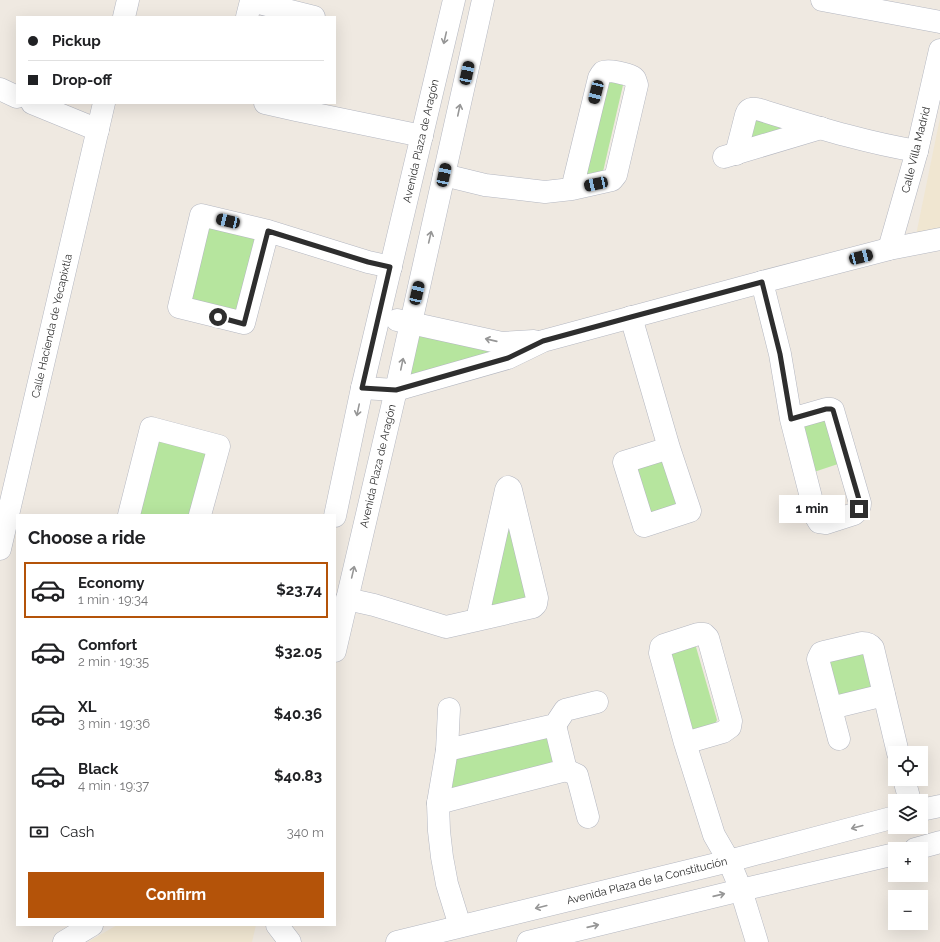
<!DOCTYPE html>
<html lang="en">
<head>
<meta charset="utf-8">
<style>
	body { margin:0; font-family:Raleway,sans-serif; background:#f6f6f6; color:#202124; height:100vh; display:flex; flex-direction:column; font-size:15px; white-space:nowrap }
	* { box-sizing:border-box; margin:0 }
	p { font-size:13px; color:#757577 }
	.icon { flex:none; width:22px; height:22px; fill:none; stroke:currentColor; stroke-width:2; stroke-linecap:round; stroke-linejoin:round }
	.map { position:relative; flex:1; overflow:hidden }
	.sheet { position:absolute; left:16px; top:514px; width:320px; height:412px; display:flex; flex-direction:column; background:#fff; border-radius:0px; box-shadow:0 4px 16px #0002 }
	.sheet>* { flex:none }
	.hud { position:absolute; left:16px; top:16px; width:320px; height:88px; border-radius:0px; box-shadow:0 4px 16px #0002; display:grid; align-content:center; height:88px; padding:0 12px; background:#fff }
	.fabs { position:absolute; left:888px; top:746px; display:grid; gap:8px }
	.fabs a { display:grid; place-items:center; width:40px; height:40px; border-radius:0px; background:#fff; box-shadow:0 4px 16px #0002; font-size:20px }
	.end { position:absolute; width:18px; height:18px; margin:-9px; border:5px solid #2e2e2e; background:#fff; box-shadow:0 0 0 2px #fff }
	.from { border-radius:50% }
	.bubble { position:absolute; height:28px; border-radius:0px; background:#fff; box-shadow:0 4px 16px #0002; font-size:13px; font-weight:700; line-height:28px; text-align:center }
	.car { position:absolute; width:12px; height:24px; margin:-12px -6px; border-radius:5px; box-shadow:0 0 3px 1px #0007; background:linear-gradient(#222 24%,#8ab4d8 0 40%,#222 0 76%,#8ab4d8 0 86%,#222 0) }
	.hud b { display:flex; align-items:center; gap:14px; height:38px; font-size:15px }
	.hud b+b { border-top:1px solid #e0e0e0 }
	.hud i { width:10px; height:10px; background:#202124 }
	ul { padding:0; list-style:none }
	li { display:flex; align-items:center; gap:12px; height:56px; margin:0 8px 6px; padding:0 4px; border:2px solid transparent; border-radius:0px }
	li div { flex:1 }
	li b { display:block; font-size:15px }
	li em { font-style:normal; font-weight:700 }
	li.current { border-color:#b45309 }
	li>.icon { width:36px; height:36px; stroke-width:1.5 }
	h2 { padding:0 12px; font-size:18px; line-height:48px }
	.pay { display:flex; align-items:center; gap:10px; height:44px; padding:0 12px; font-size:15px }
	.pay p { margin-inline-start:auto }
	.button { display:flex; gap:8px; margin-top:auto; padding:8px 12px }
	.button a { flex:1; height:46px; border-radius:0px; background:#b45309; color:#fff; font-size:16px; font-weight:700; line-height:46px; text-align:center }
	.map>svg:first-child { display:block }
	.education { fill:#f0e6d1 }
	.green { fill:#b6e59e }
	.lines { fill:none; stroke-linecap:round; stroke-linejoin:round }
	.minor-casing { stroke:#b4b7c1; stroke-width:23 }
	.minor { stroke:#fff; stroke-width:22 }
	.oneway { stroke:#969696 }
	.route { stroke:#2e2e2e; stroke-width:5 }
	.labels { text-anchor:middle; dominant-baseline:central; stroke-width:3; stroke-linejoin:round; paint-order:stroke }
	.street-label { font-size:11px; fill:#2e2e2e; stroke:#fff }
</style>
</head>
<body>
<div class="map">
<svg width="940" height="942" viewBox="0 0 940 942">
	<rect width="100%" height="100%" fill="#efe9e1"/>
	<g class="education">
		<polygon points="940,118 940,229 916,235"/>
		<polygon points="117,925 256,925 252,942 88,942"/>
	</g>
	<g class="green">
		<polygon points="609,81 623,85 602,176 584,180"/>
		<polygon points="749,118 790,126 747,144"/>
		<polygon points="208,221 258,234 237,314 187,301"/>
		<polygon points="418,335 500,349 407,380"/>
		<polygon points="829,414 844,462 814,472 799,423"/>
		<polygon points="157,438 207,451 190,515 137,515"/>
		<polygon points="664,457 679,506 649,515 634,466"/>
		<polygon points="508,530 511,532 528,601 486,610"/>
		<polygon points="691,644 696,647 717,720 714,726 692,732 670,650"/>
		<polygon points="861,650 867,654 871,689 842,697 836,693 828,664 832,657"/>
		<polygon points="549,732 558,767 447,790 456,755"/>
	</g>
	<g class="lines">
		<g class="minor-casing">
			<g id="minor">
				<polyline points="822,0 940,22"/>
				<polyline points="124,17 128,0"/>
				<polyline points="247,17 251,1 314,17"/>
				<polyline points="0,89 17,97"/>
				<polyline points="32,103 98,130"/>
				<polyline points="265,103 296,110 422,136"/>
				<path d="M736,154L746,115C748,109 751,108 757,109C810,125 862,142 917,151"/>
				<polyline points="724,157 821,128"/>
				<path d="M444,175L485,185L545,192L572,189L612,180L616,175L637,85L635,79L633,77C627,74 608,69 603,72C601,74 600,76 599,78L572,189"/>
				<polyline points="268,231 244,323 179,307 201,215 268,231 368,262 391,267"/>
				<polyline points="889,249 917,151 940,50"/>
				<path d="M762,282L780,354L791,419L816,517L819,522L826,523L854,514C858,511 860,508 860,503L833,410L831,409H826L791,419"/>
				<polyline points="631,317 669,448 690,511 644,526 624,462 669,448"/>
				<polyline points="397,320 502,343 534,341"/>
				<polyline points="362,388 396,390 508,358 543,341 762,282 889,249 940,239"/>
				<polyline points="129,515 151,428 219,446 200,515"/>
				<polyline points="335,516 362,388 454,0"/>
				<polyline points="0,549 104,103"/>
				<polyline points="347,599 374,605 446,627 477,620 533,607 536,604 537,598 511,490 510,488 508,487 507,488 506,490 477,620"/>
				<polyline points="335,651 396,390 483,0"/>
				<polyline points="831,708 884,695"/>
				<path d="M839,739L818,659L821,653L824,652L862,643C867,643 870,644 873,648L898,753"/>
				<polyline points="685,743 723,732 730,727 731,721 708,638 704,634 698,634 664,645 661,647 660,653 685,743 714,835 729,861 741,890 757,942"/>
				<polyline points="447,750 449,709"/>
				<polyline points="566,770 577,775 588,817"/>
				<polyline points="904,779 910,801"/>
				<polyline points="438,803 566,770 555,725"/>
				<polyline points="921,810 940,806"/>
				<polyline points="915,849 940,842"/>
				<polyline points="277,925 290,942"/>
				<polyline points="460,926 447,884 442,857 439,831 438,803 447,750 555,725 565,710 597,702"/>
				<polyline points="64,942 92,925"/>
				<polyline points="397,942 729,861 895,817"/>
				<polyline points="528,942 741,890 895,854"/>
			</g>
		</g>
		<use href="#minor" class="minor"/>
	</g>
	<defs><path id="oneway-shaft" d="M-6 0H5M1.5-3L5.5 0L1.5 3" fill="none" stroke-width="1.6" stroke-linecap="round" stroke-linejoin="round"/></defs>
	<g class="oneway">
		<use href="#oneway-shaft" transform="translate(445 38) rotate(103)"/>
		<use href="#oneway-shaft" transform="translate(459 110) rotate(-78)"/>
		<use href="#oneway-shaft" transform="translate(430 237) rotate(-77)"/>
		<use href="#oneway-shaft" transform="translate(491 340) rotate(-167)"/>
		<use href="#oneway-shaft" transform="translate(402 364) rotate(-78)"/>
		<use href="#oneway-shaft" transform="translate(358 410) rotate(102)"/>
		<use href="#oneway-shaft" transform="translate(353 572) rotate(-77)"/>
		<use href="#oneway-shaft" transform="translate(857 827) rotate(165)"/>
		<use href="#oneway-shaft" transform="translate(719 895) rotate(-13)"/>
		<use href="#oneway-shaft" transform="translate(541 907) rotate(166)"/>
		<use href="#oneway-shaft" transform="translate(593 926) rotate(-13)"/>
	</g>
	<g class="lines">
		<polyline class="route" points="218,317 244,324 268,231 368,262 390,267 362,388 396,390 508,358 543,341 631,317 762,282 780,354 791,419 826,409 831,409 833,410 860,503 859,509"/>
	</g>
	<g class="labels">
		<g class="street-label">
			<text transform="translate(421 141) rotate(-77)">Avenida Plaza de Aragón</text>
			<text transform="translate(916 150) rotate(-76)">Calle Villa Madrid</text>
			<text transform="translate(52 326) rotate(-77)">Calle Hacienda de Yecapixtla</text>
			<text transform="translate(378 466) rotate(-77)">Avenida Plaza de Aragón</text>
			<text transform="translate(647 881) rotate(-14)">Avenida Plaza de la Constitución</text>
		</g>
	</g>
</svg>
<div class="fabs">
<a><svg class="icon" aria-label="locate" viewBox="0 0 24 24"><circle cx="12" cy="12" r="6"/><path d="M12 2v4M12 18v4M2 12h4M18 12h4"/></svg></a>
<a><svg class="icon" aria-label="layers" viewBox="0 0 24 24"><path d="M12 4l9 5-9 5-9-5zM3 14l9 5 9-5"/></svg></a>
<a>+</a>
<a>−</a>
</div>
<i class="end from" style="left:218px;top:317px"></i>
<i class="end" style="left:859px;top:509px"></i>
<div class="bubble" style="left:779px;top:495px;width:66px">1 min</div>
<i class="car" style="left:467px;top:73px;rotate:12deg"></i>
<i class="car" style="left:596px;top:92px;rotate:194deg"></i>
<i class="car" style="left:444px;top:175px;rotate:12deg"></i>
<i class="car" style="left:596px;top:184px;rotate:258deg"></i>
<i class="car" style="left:228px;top:221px;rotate:283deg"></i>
<i class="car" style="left:861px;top:257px;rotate:76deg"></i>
<i class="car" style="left:417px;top:293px;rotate:13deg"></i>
<div class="hud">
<b><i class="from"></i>Pickup</b>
<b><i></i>Drop-off</b>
</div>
<section class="sheet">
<h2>Choose a ride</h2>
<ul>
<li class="current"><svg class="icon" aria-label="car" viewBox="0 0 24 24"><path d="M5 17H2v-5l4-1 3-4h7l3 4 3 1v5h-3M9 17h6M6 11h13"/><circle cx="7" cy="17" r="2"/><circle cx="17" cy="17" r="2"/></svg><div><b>Economy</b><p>1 min · 19:34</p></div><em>$23.74</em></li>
<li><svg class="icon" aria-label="car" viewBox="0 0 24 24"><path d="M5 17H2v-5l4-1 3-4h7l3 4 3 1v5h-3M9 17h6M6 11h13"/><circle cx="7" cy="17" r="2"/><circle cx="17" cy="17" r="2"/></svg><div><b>Comfort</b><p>2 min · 19:35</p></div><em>$32.05</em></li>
<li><svg class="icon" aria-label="car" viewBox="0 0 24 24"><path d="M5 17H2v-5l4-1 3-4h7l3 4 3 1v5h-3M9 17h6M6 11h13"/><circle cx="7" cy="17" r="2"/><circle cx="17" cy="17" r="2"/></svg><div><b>XL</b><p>3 min · 19:36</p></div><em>$40.36</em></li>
<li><svg class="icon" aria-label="car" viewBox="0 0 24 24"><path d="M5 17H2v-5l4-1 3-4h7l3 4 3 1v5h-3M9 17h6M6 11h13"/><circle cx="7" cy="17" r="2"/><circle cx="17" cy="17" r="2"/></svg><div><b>Black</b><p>4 min · 19:37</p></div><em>$40.83</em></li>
</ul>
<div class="pay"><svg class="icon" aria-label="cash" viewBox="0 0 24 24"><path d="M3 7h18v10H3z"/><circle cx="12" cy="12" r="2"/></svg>Cash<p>340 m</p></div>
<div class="button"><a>Confirm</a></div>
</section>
</div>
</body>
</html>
